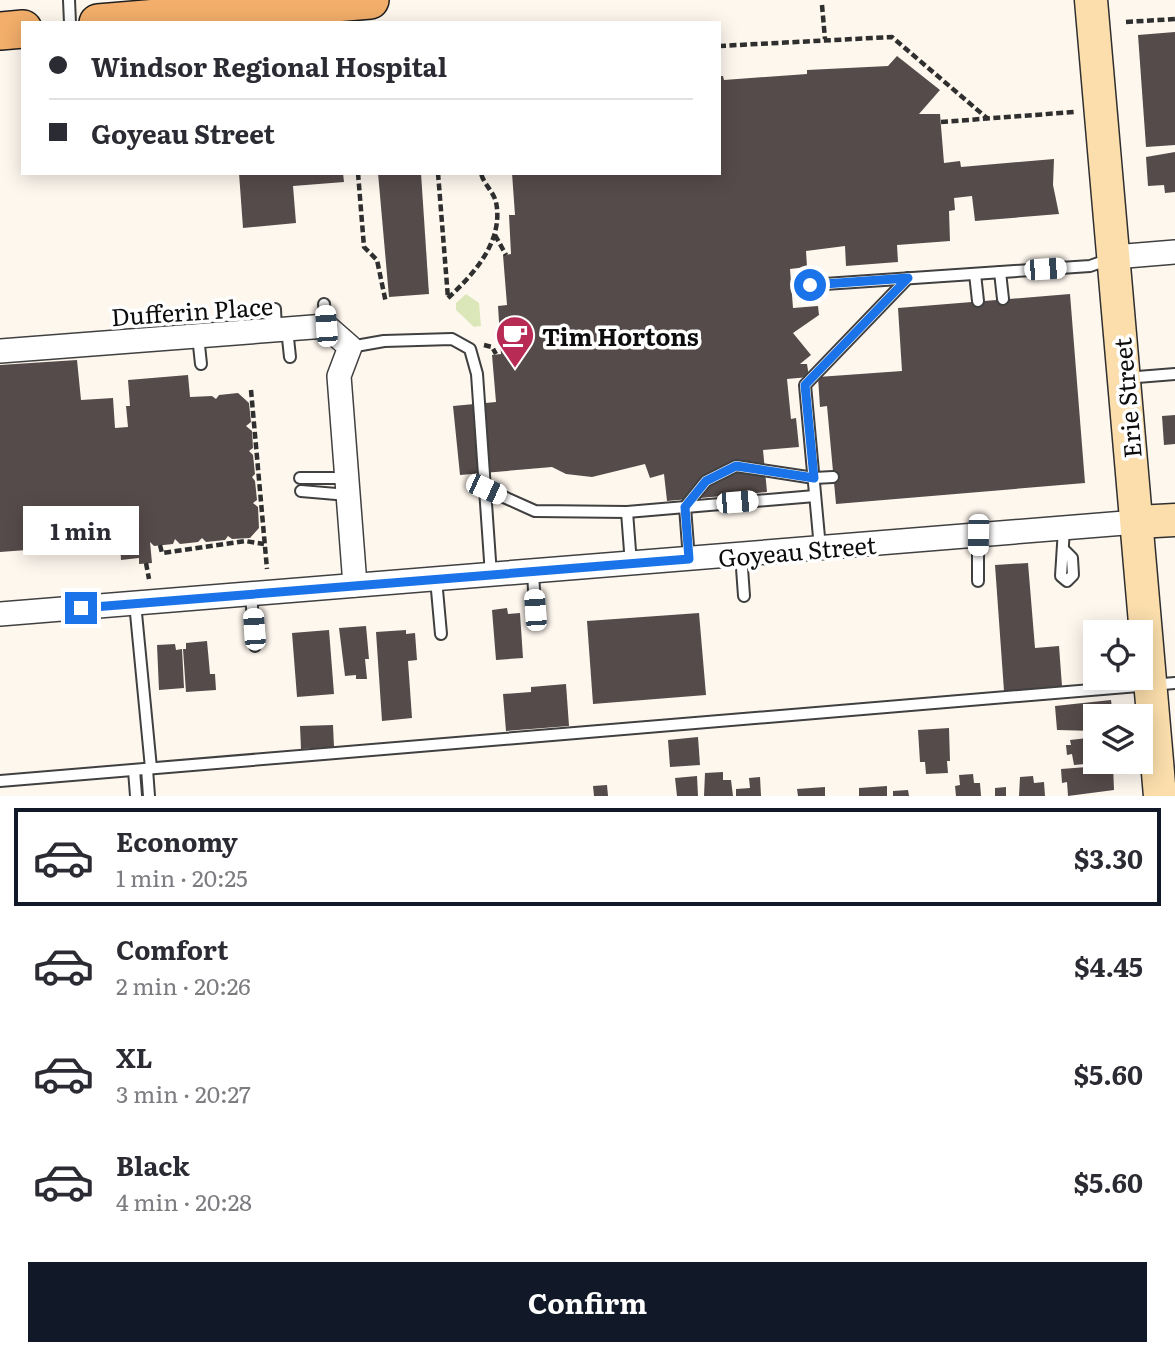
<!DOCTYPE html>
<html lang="en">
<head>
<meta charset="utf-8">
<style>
	body { margin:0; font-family:Literata,serif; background:#f7f7f7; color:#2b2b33; height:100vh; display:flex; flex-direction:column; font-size:26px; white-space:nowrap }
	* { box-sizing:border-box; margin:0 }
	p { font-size:23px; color:#7c7c81 }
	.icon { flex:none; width:38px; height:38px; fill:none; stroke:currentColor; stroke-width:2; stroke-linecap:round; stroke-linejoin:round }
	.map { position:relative; height:796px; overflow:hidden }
	.panel { display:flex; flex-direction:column; background:#fff; flex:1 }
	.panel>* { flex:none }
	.banner { position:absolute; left:21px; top:21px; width:700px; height:154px; border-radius:0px; box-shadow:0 4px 18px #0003; display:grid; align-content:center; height:154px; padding:0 28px; background:#fff }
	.controls { position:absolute; left:1083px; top:620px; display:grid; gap:14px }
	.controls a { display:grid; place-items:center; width:70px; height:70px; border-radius:0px; background:#fff; box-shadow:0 4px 18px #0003; font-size:35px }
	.end { position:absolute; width:32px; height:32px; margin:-16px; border:9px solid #1a73e8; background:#fff; box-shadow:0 0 0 4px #fff }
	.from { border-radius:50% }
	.bubble { position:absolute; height:49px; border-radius:0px; background:#fff; box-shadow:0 4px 18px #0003; font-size:23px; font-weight:700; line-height:49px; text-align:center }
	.car { position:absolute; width:21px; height:42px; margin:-21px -10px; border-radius:9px; box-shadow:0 0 5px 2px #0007; background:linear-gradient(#fff 24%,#345 0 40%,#fff 0 76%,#345 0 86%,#fff 0) }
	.banner b { display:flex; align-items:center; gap:24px; height:66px; font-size:26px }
	.banner b+b { border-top:2px solid #e1e1e2 }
	.banner i { width:18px; height:18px; background:#2b2b33 }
	ul { padding:12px 0 0; list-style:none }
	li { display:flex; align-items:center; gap:21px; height:98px; margin:0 14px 10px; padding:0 14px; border:4px solid transparent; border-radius:0px }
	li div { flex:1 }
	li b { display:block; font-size:26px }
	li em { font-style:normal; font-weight:700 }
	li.selected { border-color:#111827 }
	li>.icon { width:63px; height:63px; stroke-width:1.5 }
	.primary-button { display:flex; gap:14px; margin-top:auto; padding:14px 28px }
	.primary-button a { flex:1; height:80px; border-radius:0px; background:#111827; color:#fff; font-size:28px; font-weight:700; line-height:80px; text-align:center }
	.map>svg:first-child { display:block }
	.green { fill:#dce7b9 }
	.building { fill:#554b4a }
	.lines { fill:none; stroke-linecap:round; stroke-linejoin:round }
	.lane-casing { stroke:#404040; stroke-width:14 }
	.street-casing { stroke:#404040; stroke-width:26 }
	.secondary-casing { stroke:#2f2f2f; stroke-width:35 }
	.primary-casing { stroke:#1e1e1e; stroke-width:40 }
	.path { stroke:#2f2f2f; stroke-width:4.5; stroke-dasharray:7 3.5; stroke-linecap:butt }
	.lane { stroke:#fff; stroke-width:10 }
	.street { stroke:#fff; stroke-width:23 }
	.secondary { stroke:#fbdeac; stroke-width:32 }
	.primary { stroke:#f2ae6a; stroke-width:37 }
	.route { stroke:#1a73e8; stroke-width:9 }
	.labels { text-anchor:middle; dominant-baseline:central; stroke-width:7; stroke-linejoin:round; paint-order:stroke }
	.street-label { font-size:24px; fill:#0d0d0d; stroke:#fff }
	.poi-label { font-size:24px; font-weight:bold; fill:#0d0d0d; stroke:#fff; text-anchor:start }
</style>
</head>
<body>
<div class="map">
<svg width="1175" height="796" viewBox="0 0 1175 796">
	<rect width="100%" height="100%" fill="#fef7ee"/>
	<polygon class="green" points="466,294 479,303 481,326 474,327 456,310 456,303"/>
	<g class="building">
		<polygon points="1175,32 1175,145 1146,147 1138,35"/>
		<polygon points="897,56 940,90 919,114 940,114 944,163 960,161 961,167 1054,159 1053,185 1059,214 975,221 972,196 954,198 955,210 949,211 950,241 897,245 898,262 846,266 845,246 806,251 807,267 790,269 793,308 818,306 819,315 793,333 811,355 800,364 807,364 809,377 787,379 791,419 796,418 799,447 763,450 767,492 667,501 664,474 650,478 645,464 592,477 566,474 552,467 460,475 453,406 496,402 492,355 501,354 498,306 507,305 503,255 511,254 509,215 515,215 512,173 719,173 719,76 723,76 724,80 807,74 807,70 888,66"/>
		<polygon points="1175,152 1175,192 1165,193 1164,185 1148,186 1146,157"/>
		<polygon points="239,173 343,173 344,182 293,186 296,223 243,228"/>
		<polygon points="378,173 421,173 429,294 389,297"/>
		<polygon points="1070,294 1085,483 836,504 827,406 820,407 818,377 902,371 898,308"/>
		<polygon points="77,360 81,400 113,398 115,428 128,427 126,406 130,406 128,380 188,375 190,397 212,396 216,399 219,395 238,393 249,403 251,422 246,426 252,431 253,448 249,451 253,455 255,474 252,477 255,481 257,500 253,503 258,507 259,528 250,538 232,539 228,536 225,540 206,542 202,538 198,542 180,544 175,539 173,544 154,546 150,542 152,563 139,564 139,558 121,560 120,543 0,552 0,365"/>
		<polygon points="1175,415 1175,444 1164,445 1162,416"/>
		<polygon points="1028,563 1035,648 1059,646 1062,686 1004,691 995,565"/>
		<polygon points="507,608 508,614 520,613 523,658 496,660 492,610"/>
		<polygon points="699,613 706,695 593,704 587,621"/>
		<polygon points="366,626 369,659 365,659 367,679 356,679 356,675 345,676 339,628"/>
		<polygon points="329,630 334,694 297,697 292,633"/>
		<polygon points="406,630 406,634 415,633 417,660 408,661 412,718 382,721 376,632"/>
		<polygon points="207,641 210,674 215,674 216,690 186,692 183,649 186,649 186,643"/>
		<polygon points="175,644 176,650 182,649 184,688 159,690 157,645"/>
		<polygon points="566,684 569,726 506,731 503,694 531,692 531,687"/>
		<polygon points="1111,700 1113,716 1096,716 1096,731 1057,730 1055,706"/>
		<polygon points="333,725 334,747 301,749 300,726"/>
		<polygon points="949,728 950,761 947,761 948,773 926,774 925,762 920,762 918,730"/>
		<polygon points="698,737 700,765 670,767 668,740"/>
		<polygon points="1096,737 1096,763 1074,765 1072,754 1067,755 1066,745 1071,745 1070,740"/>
		<polygon points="1113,765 1114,790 1068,796 1067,782 1062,783 1061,769"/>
		<polygon points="723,772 723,780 731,780 733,796 704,796 705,773"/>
		<polygon points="973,774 974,783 980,783 981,796 956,796 955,786 960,785 959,775"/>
		<polygon points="697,776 698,796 677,796 675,778"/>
		<polygon points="1033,776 1034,783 1044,782 1045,796 1019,796 1020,777"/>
		<polygon points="760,777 761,796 736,796 736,789 750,788 749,778"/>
		<polygon points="607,785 608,796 594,796 593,786"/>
		<polygon points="887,786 887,796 859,796 859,788"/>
		<polygon points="825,787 825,796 798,796 797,789"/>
		<polygon points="1006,787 1006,796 995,796 995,788"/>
		<polygon points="908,790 909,796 893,796 893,791"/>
	</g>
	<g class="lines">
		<g class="lane-casing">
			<g id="lane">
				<polyline points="69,0 70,23"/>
				<polyline points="1000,272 1003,299"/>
				<polyline points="975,274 978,301"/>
				<polyline points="810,285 1090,266 1110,259"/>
				<polyline points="324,304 326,326"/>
				<polyline points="275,309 276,330"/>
				<polyline points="287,329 290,357"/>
				<polyline points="198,336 201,364"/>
				<polyline points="350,347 384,341 452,339 470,349 477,374 491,575"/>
				<polyline points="1125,378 1175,374"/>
				<polyline points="300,478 347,478"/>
				<polyline points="486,489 535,511 627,512 815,496"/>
				<polyline points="301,491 348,495"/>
				<polyline points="627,512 631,564"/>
				<polyline points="1064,529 1061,576 1067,581 1073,575 1072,558 1065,551"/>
				<polyline points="820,548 805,385 908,278"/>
				<polyline points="741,554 744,596"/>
				<polyline points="689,559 685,507 706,481 736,466 814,478 833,477"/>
				<polyline points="533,571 535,610"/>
				<polyline points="436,579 441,634"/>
				<polyline points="978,581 978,535"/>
				<polyline points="251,594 255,646"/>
				<polyline points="135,603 151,768"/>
				<polyline points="147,769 149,796"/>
				<polyline points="134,770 136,796"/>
				<polyline points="0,781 1175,683"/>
			</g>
		</g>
		<g class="street-casing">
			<g id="street">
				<polyline points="1114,257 1175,252"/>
				<polyline points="0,351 326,326 350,347 339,376 355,585"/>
				<polyline points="0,614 1137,522"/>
			</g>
		</g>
		<g class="secondary-casing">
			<g id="secondary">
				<polyline points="1091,0 1160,796"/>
				<polyline points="1137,522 1175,520"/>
			</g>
		</g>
		<g class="primary-casing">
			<g id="primary">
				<polyline points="98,23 370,0"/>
				<polyline points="0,31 23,29"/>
			</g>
		</g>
		<g class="path">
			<polyline points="822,5 825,39"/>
			<polyline points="1126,22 1175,19"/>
			<polyline points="719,46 892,37 988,119"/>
			<polyline points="941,122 1074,112"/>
			<polyline points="358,173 364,247 377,260 386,303"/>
			<polyline points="438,173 448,298"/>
			<polyline points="495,235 506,255"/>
			<path d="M448,298C474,274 504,241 496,202C493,191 483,183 481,173"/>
			<polyline points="484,345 492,347 496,354"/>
			<polyline points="251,390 267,569"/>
			<polyline points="160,545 162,553 245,541 264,544"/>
			<polyline points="146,563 149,579"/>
		</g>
		<use href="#lane" class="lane"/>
		<use href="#street" class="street"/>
		<use href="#secondary" class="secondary"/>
		<use href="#primary" class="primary"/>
	</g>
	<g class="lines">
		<polyline class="route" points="81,608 689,559 685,507 706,481 736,466 814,478 805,385 908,278 810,285"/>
	</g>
	<defs>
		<g id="cafe-pin" transform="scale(2.0125)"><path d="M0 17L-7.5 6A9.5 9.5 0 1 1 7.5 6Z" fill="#b72b55" stroke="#fff"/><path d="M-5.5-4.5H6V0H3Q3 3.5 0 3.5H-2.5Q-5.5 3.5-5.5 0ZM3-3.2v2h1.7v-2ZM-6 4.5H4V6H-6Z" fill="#fff"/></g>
	</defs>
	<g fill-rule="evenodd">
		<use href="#cafe-pin" x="515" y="335"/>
	</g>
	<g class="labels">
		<g class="street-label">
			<text transform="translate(192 310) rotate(-4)">Dufferin Place</text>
			<text transform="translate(1126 398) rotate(-95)">Erie Street</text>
			<text transform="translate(797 550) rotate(-5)">Goyeau Street</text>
		</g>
		<g class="poi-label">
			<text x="542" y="335">Tim Hortons</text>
		</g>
	</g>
</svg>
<div class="controls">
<a><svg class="icon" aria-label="locate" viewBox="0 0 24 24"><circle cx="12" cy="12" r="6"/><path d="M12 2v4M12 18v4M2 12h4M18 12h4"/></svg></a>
<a><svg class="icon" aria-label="layers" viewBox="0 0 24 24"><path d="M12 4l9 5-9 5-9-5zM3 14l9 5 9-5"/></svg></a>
</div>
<i class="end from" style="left:810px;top:285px"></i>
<i class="end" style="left:81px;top:608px"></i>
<div class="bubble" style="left:23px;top:506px;width:116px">1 min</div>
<i class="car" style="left:1045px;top:269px;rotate:86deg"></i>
<i class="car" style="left:326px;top:326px;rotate:356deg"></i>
<i class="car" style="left:486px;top:489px;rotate:114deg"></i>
<i class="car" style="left:737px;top:502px;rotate:85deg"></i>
<i class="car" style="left:978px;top:535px;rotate:181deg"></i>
<i class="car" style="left:535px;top:610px;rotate:356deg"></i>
<i class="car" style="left:254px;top:629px;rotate:356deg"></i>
<div class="banner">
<b><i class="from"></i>Windsor Regional Hospital</b>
<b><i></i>Goyeau Street</b>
</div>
</div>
<section class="panel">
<ul>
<li class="selected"><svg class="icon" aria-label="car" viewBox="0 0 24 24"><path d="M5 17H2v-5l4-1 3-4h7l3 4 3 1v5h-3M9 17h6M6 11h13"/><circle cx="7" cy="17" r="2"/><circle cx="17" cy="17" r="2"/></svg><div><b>Economy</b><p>1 min · 20:25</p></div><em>$3.30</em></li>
<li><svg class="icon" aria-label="car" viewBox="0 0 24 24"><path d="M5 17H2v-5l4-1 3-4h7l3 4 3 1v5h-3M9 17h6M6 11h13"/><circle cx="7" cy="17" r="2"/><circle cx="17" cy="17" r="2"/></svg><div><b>Comfort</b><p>2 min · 20:26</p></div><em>$4.45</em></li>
<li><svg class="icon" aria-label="car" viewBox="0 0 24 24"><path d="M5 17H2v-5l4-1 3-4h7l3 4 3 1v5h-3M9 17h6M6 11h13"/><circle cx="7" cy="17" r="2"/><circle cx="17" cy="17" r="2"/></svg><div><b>XL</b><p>3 min · 20:27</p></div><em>$5.60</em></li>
<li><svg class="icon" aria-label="car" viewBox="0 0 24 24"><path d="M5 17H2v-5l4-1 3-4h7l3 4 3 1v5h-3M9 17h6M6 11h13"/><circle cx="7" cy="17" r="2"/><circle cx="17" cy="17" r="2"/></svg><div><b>Black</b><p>4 min · 20:28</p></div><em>$5.60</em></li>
</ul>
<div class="primary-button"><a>Confirm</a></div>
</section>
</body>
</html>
